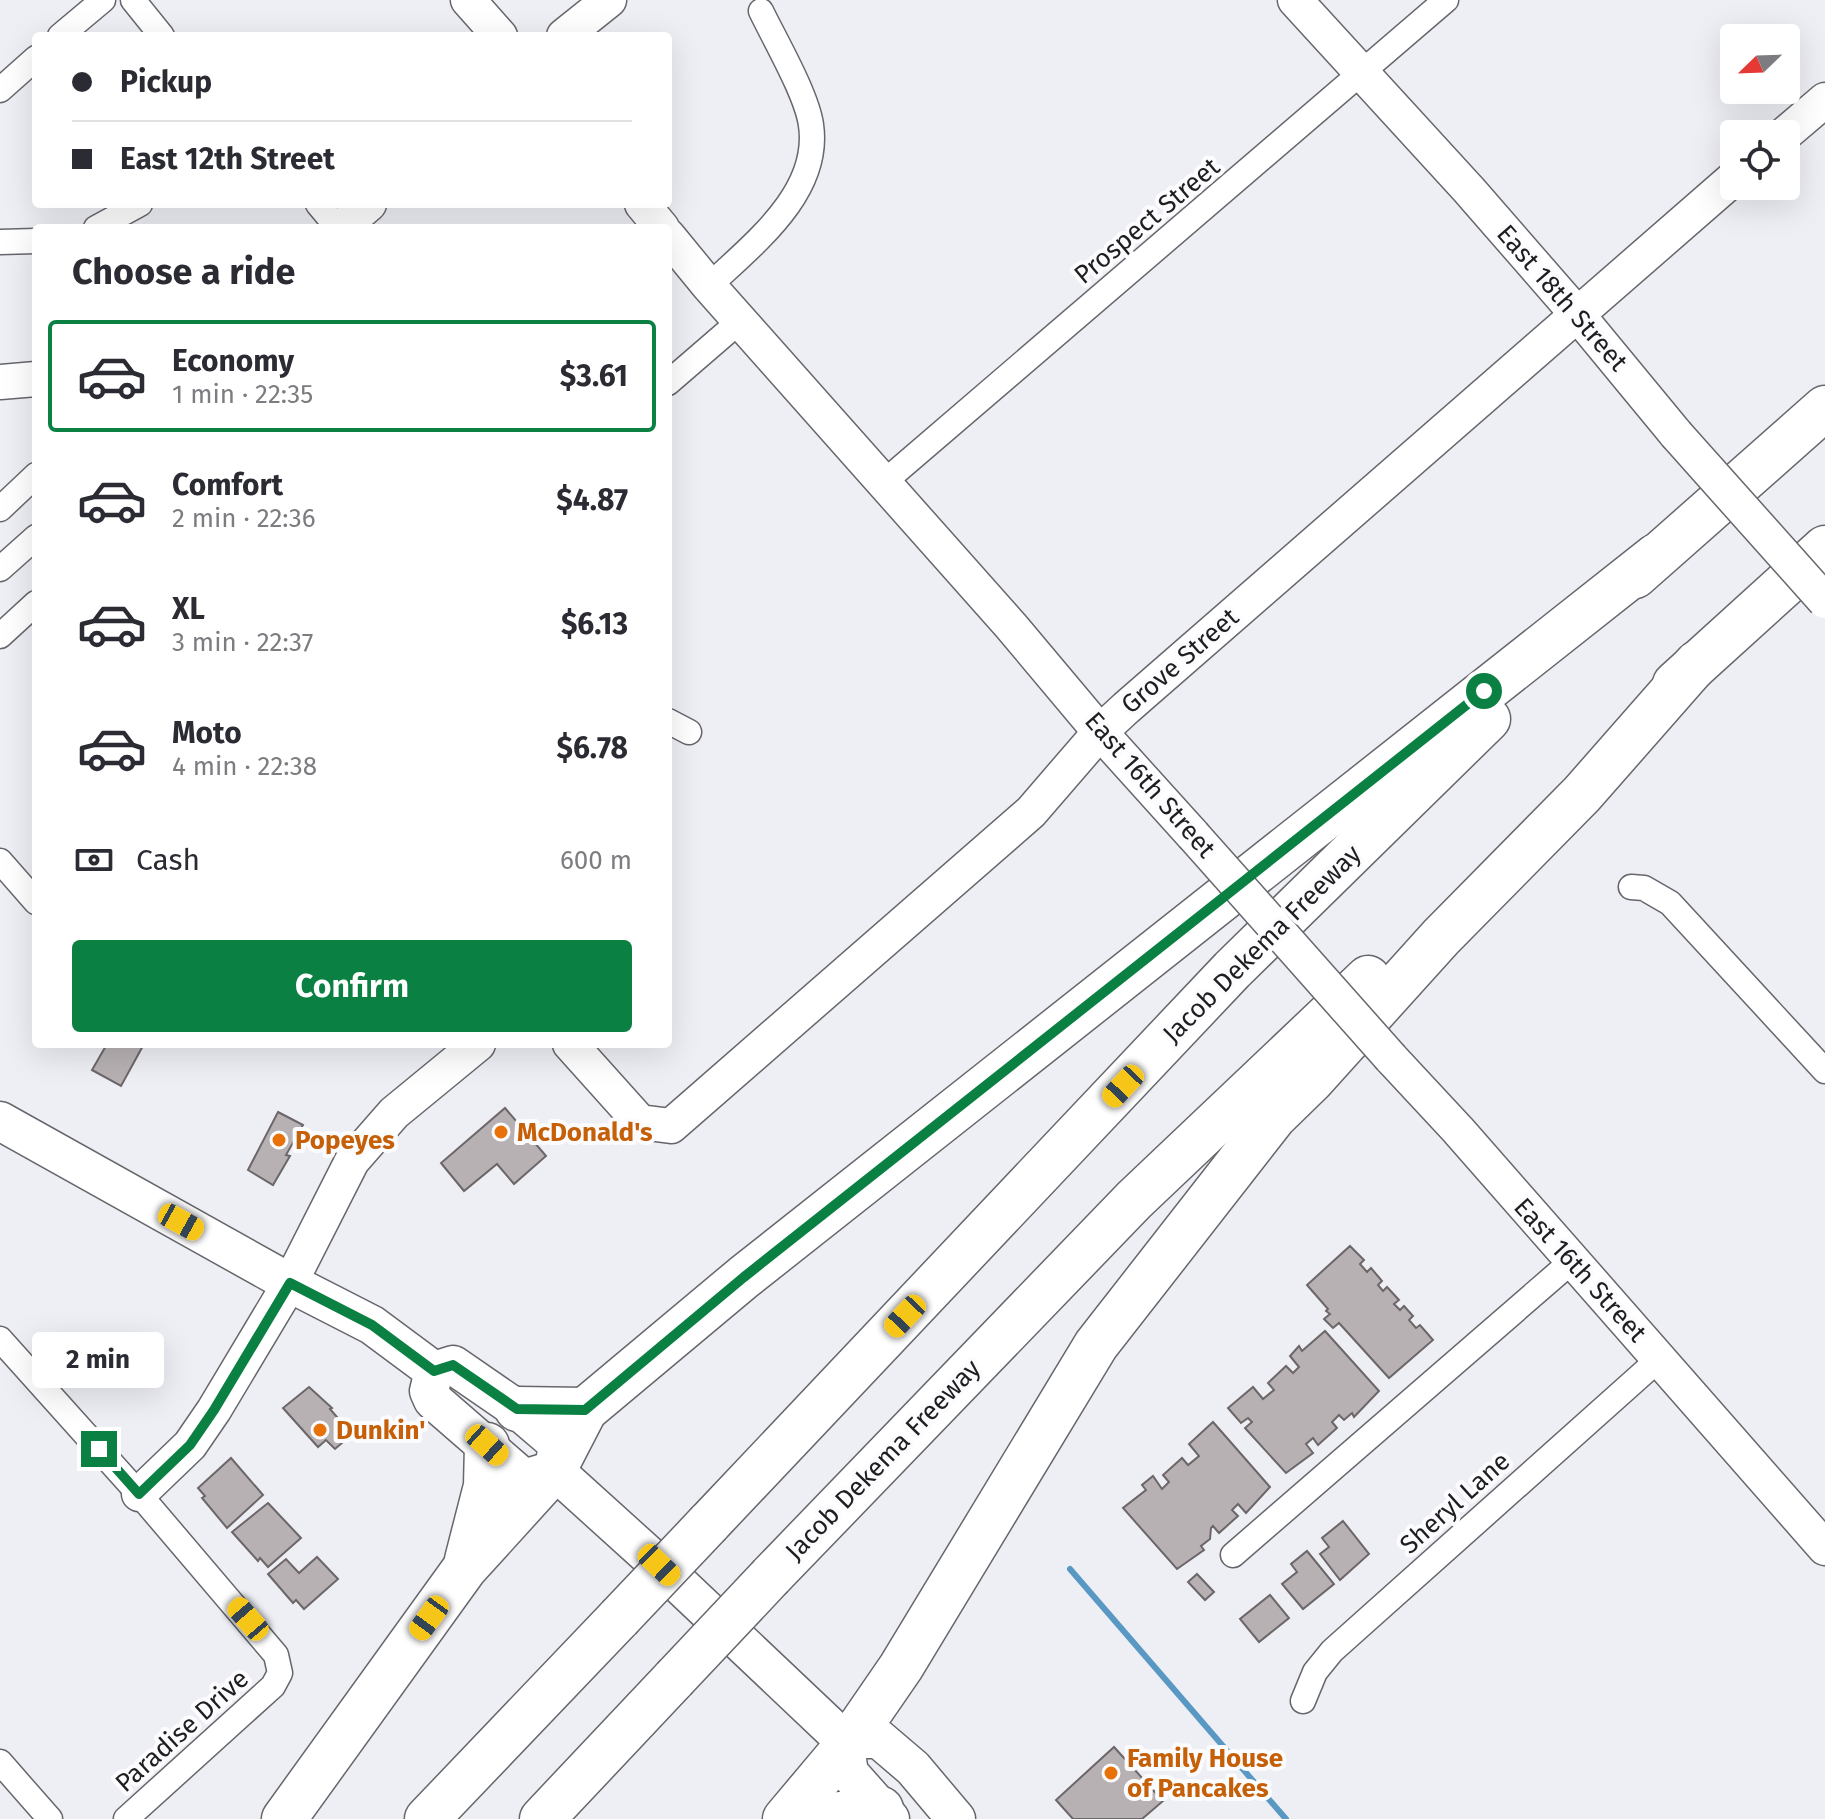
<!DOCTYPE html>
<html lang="en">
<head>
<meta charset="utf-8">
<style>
	body { margin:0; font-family:"Fira Sans",sans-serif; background:#f2f2f3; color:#2b2b33; height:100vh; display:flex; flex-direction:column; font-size:30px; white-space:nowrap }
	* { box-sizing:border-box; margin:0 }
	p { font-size:26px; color:#7c7c81 }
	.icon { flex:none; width:44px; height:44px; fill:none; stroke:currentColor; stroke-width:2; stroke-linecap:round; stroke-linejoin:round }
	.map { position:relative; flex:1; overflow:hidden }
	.details { position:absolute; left:32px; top:224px; width:640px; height:824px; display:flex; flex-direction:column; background:#fff; border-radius:8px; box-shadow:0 8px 32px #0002 }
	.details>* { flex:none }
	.top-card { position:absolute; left:32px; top:32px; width:640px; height:176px; border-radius:8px; box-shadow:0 8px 32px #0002; display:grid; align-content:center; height:176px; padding:0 40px; background:#fff }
	.needle { width:52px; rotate:247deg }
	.controls { position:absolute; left:1720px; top:24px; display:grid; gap:16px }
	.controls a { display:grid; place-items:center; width:80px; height:80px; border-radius:8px; background:#fff; box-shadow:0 8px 32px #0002; font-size:40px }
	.end { position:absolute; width:36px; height:36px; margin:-18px; border:10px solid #0b8043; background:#fff; box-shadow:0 0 0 4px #fff }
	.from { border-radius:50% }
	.bubble { position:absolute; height:56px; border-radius:8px; background:#fff; box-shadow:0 8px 32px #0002; font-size:26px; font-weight:700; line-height:56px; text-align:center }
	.car { position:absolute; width:24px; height:48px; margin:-24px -12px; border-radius:10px; box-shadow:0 0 6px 2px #0007; background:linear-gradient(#f5c518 24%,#345 0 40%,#f5c518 0 76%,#345 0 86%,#f5c518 0) }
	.top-card b { display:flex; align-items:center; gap:28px; height:76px; font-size:30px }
	.top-card b+b { border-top:2px solid #e1e1e2 }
	.top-card i { width:20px; height:20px; background:#2b2b33 }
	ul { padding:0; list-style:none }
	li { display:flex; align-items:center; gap:24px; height:112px; margin:0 16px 12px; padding:0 24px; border:4px solid transparent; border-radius:8px }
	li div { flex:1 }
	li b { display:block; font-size:30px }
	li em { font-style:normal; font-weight:700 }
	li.on { border-color:#0b8043 }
	li>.icon { width:72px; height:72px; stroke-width:1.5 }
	h2 { padding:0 40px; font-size:36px; line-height:96px }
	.pay { display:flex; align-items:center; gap:20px; height:88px; padding:0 40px; font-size:30px }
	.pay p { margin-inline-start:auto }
	.cta { display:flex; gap:16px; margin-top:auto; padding:16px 40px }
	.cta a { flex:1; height:92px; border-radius:8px; background:#0b8043; color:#fff; font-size:32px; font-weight:700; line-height:92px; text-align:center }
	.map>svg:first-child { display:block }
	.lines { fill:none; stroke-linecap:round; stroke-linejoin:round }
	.stream { stroke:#5a98c4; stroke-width:6 }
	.building { fill:#b7b1b3; stroke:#6c6668; stroke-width:2 }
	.street-casing { stroke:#66676c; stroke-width:27 }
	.secondary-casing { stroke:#66676c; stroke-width:37 }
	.primary-casing { stroke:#66676c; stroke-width:41 }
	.highway-casing { stroke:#66676c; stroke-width:47 }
	.street { stroke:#fff; stroke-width:24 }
	.secondary { stroke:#fff; stroke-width:34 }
	.primary { stroke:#fff; stroke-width:38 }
	.highway { stroke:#fff; stroke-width:44 }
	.secondary-bridge-casing { stroke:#66676c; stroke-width:37; stroke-linecap:butt }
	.highway-bridge-casing { stroke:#66676c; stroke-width:47; stroke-linecap:butt }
	.secondary-bridge { stroke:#fff; stroke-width:34 }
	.highway-bridge { stroke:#fff; stroke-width:44 }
	.route { stroke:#0b8043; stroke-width:10 }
	.food-dot { fill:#e8710a; stroke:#fcfcff; stroke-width:3 }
	.labels { text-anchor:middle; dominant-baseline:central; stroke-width:8; stroke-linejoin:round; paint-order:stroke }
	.street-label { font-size:26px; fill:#1e1e21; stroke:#fcfcff }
	.food-label { font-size:26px; font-weight:bold; fill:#c56008; stroke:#fcfcff; text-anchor:start }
</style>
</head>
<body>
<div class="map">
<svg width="1825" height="1819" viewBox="0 0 1825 1819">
	<rect width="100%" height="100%" fill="#eeeff5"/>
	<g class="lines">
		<polyline class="stream" points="1070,1569 1286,1819"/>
	</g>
	<g class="building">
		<polygon points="107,1044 144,1044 121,1086 92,1070"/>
		<polygon points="505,1108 546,1156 514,1184 497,1164 464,1191 441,1163"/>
		<polygon points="278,1112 303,1125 286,1155 290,1156 273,1185 248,1170"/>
		<polygon points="1350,1246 1364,1260 1360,1264 1367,1272 1371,1268 1382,1281 1378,1285 1383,1291 1387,1287 1399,1300 1394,1304 1400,1310 1404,1306 1413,1316 1409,1320 1416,1328 1420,1325 1433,1340 1389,1378 1339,1323 1333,1328 1324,1319 1330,1314 1326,1311 1328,1309 1307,1285"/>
		<polygon points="1325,1331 1379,1391 1354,1417 1352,1413 1344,1420 1339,1415 1332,1422 1337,1428 1318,1445 1313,1438 1306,1444 1313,1453 1286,1473 1245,1428 1252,1422 1248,1418 1241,1423 1228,1408 1253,1387 1263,1399 1274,1390 1268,1383 1286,1366 1293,1373 1299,1367 1290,1356 1299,1346 1302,1351"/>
		<polygon points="309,1387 332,1408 330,1409 343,1424 340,1427 349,1437 335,1449 326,1440 318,1447 283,1408"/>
		<polygon points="1213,1422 1270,1487 1246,1513 1238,1504 1232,1510 1238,1516 1219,1533 1213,1526 1211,1528 1210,1539 1201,1546 1204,1550 1177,1569 1123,1508 1146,1490 1142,1485 1153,1476 1162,1489 1169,1482 1163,1475 1182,1458 1188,1465 1199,1456 1189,1444"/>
		<polygon points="231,1458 263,1495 227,1528 202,1498 205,1496 198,1488"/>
		<polygon points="268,1503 301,1538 268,1567 260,1558 258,1561 232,1532"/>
		<polygon points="1343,1521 1369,1554 1340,1580 1320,1554 1329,1547 1322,1538"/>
		<polygon points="1307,1551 1334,1584 1303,1609 1282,1584 1297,1572 1291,1564"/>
		<polygon points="317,1557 338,1579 304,1609 296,1600 293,1603 268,1574 286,1559 299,1573"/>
		<polygon points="1197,1574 1214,1592 1205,1600 1188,1582"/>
		<polygon points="1270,1595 1289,1618 1259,1642 1240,1619"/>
		<polygon points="1114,1747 1163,1801 1142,1819 1073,1819 1056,1800"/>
	</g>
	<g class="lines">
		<g class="street-casing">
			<g id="street">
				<polyline points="133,0 162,36"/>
				<polyline points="60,36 103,0"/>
				<polyline points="0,90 36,58"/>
				<polyline points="318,204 338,228"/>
				<polyline points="96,228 140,204"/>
				<polyline points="0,242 36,241"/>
				<path d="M709,286C753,244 821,193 811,125C807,95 775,40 761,11"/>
				<polyline points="668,383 741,320"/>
				<polyline points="883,483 1446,0"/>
				<polyline points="0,509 36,475"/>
				<polyline points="0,569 36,537"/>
				<polyline points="0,636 36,603"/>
				<polyline points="668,721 689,732"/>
				<polyline points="0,861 36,902"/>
				<polyline points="1631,887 1644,888 1670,903 1825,1071"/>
				<polyline points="0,1339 139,1494 276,1655 280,1673 273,1686 126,1819"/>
				<polyline points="1233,1555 1571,1262"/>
				<polyline points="1303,1701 1315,1672 1332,1651 1659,1359"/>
				<polyline points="0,1762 50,1819"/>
			</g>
		</g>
		<g class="secondary-casing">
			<g id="secondary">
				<polyline points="468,0 500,36"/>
				<polyline points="1295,0 1469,190 1577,314 1676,434"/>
				<polyline points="564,36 609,0"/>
				<polyline points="1785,134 1825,100"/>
				<polyline points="642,204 662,228"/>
				<polyline points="341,228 369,204"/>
				<polyline points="668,236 709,286 1011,626 1100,732 1193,835"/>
				<polyline points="0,382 36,379"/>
				<polyline points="570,1044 640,1122 671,1126 1031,812 1100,732 1126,708 1734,178"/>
				<polyline points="1391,1058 1458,1130 1825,1548"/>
				<polyline points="139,1494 190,1445 214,1410 290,1283 352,1161 394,1113 478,1044"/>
			</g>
		</g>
		<g class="primary-casing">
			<g id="primary">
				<polyline points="0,1121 290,1283 372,1325 434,1371"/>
				<polyline points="434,1371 429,1391 433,1400 524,1479 554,1470"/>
				<polyline points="434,1371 453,1365 517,1409 558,1444 554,1470"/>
				<polyline points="554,1470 659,1565 848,1744"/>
				<polyline points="848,1744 862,1739 879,1739 913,1768 956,1819"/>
				<polyline points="848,1744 847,1760 849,1773 890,1819"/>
			</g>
		</g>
		<g class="highway-casing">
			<g id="highway">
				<polyline points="1635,576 1825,408"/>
				<polyline points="1675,684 1825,548"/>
				<polyline points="517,1409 585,1410"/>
				<polyline points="709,1523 1232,970 1488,719"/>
				<polyline points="467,1560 486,1486 487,1445"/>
				<polyline points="771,1576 1134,1200 1368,978"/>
				<polyline points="284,1819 465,1568 554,1470 585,1410 744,1277 1656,556"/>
				<polyline points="427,1819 619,1618"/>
				<polyline points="542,1819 674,1679"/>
				<polyline points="785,1819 848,1744 901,1667 1096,1345 1274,1117 1311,1081 1441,937 1582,794 1697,663"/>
				<polyline points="815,1819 823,1816 881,1809"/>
			</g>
		</g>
		<use href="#street" class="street"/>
		<use href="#secondary" class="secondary"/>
		<use href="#primary" class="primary"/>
		<use href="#highway" class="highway"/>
		<g class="secondary-bridge-casing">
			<g id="secondary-bridge">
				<polyline points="1676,434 1825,601"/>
				<polyline points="1193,835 1391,1058"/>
			</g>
		</g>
		<g class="highway-bridge-casing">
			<g id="highway-bridge">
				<polyline points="619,1618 709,1523"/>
				<polyline points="674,1679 771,1576"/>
			</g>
		</g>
		<use href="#secondary-bridge" class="secondary-bridge"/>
		<use href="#highway-bridge" class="highway-bridge"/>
	</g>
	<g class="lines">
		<polyline class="route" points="99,1449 139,1494 190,1445 214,1410 290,1283 372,1325 434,1371 453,1365 517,1409 585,1410 744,1277 1484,691"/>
	</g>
	<g class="food-dot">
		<circle cx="501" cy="1132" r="8"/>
		<circle cx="279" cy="1140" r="8"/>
		<circle cx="320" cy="1430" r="8"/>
		<circle cx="1111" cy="1773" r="8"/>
	</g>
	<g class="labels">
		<g class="street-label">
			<text transform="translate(1147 221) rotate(-40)">Prospect Street</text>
			<text transform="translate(1562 298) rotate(49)">East 18th Street</text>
			<text transform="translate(1180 661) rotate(-41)">Grove Street</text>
			<text transform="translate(1150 785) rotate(49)">East 16th Street</text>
			<text transform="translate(1262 944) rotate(-45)">Jacob Dekema Freeway</text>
			<text transform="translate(1580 1270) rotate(48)">East 16th Street</text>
			<text transform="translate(883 1460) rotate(-46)">Jacob Dekema Freeway</text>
			<text transform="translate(1455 1503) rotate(-42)">Sheryl Lane</text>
			<text transform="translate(182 1731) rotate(-42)">Paradise Drive</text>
		</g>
		<g class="food-label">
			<text x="517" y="1132">McDonald's</text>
			<text x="295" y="1140">Popeyes</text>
			<text x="336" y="1430">Dunkin'</text>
			<text x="1127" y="1758">Family House<tspan x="1127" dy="30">of Pancakes</tspan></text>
		</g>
	</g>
</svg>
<div class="controls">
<a><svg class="needle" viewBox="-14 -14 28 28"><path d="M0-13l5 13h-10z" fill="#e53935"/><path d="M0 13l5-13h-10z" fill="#7c7c81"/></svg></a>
<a><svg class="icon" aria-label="locate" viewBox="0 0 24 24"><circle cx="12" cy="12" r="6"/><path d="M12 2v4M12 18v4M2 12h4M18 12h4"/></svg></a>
</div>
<i class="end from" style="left:1484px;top:691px"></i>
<i class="end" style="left:99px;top:1449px"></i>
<div class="bubble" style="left:32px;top:1332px;width:132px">2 min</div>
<i class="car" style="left:1123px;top:1086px;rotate:223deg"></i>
<i class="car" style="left:181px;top:1222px;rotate:119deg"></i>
<i class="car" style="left:905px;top:1316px;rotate:223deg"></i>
<i class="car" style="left:487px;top:1445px;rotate:132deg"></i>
<i class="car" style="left:659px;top:1565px;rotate:134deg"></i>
<i class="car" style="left:429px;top:1618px;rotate:216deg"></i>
<i class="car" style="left:248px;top:1619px;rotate:319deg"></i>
<div class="top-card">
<b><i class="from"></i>Pickup</b>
<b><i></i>East 12th Street</b>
</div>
<section class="details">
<h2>Choose a ride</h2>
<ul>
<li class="on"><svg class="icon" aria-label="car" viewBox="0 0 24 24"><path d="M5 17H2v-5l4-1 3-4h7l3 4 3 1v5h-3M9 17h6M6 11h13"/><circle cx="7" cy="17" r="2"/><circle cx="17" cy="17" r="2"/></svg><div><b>Economy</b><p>1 min · 22:35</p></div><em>$3.61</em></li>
<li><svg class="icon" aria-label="car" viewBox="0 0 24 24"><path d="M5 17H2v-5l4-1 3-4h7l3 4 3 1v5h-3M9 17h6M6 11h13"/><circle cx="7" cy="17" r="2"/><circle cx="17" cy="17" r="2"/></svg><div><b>Comfort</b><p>2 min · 22:36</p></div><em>$4.87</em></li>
<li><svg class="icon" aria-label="car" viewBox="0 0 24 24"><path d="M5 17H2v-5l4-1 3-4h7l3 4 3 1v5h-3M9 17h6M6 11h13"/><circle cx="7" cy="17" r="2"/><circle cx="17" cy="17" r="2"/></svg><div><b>XL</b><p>3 min · 22:37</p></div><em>$6.13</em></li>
<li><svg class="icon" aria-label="car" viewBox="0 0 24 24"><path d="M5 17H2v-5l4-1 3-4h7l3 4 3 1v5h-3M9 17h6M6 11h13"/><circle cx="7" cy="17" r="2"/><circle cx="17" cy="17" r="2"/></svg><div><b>Moto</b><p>4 min · 22:38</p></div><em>$6.78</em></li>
</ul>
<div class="pay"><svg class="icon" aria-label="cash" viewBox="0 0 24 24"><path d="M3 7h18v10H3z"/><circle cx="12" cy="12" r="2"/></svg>Cash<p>600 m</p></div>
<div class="cta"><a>Confirm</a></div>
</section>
</div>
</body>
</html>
